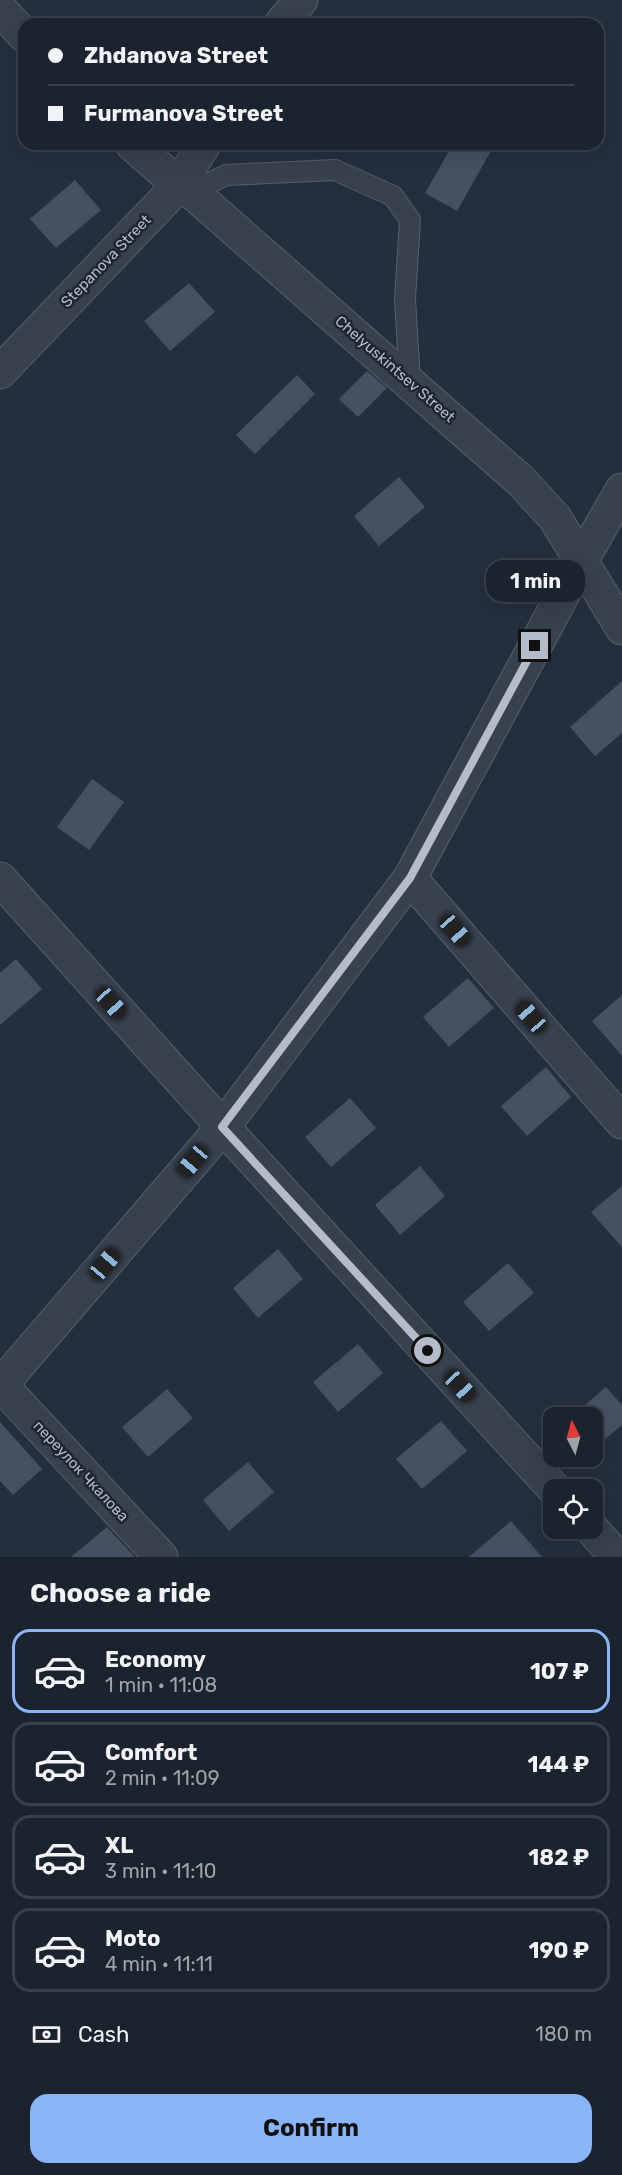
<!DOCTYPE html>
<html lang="en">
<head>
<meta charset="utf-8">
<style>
	body { margin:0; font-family:Rubik,sans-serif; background:#242b36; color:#f1f3f6; height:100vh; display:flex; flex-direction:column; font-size:22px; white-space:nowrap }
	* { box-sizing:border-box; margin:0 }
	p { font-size:20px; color:#a0a4aa }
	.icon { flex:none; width:33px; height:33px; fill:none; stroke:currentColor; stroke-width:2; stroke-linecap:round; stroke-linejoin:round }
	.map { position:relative; height:1557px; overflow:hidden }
	.drawer { display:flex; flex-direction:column; background:#1b232e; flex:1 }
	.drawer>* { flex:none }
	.banner { position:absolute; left:18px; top:18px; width:586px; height:132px; border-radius:18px; box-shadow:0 6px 24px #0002,0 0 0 2px #39404a; display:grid; align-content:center; height:132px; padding:0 30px; background:#1b232e }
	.needle { width:39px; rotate:354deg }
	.tools { position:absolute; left:543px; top:1407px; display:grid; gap:12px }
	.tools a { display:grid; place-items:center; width:60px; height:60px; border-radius:12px; background:#1b232e; box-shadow:0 6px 24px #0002,0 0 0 2px #39404a; font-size:30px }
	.end { position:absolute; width:27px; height:27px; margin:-14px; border:8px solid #b4bcc9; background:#111; box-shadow:0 0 0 3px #111 }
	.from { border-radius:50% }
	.bubble { position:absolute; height:42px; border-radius:18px; background:#1b232e; box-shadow:0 6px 24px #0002,0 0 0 2px #39404a; font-size:20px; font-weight:700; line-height:42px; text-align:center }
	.car { position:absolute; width:18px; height:36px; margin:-18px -9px; border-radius:8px; box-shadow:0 0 4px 2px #0007; background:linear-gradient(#222 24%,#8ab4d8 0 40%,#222 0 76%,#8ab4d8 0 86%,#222 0) }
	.banner b { display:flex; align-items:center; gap:21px; height:57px; font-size:22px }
	.banner b+b { border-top:2px solid #39404a }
	.banner i { width:15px; height:15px; background:#f1f3f6 }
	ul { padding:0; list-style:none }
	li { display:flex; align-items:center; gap:18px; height:84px; margin:0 12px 9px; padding:0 18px; border:3px solid #39404a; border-radius:18px }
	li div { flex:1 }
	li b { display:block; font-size:22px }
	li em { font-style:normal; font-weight:700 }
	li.active { border-color:#8ab4f8 }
	li>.icon { width:54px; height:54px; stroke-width:1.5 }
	h2 { padding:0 30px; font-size:27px; line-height:72px }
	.pay { display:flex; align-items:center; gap:15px; height:66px; padding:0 30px; font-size:22px }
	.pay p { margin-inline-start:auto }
	.action { display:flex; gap:12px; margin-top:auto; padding:12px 30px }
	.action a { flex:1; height:69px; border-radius:18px; background:#8ab4f8; color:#111; font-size:24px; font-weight:700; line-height:69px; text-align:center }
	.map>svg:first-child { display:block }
	.building { fill:#455162 }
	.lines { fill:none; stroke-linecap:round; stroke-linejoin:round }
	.service-casing { stroke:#565f6c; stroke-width:22 }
	.minor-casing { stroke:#565f6c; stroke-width:35 }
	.service { stroke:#38414e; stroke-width:20 }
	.minor { stroke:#38414e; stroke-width:33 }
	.route { stroke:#b4bcc9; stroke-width:8 }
	.labels { text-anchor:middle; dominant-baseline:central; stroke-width:5; stroke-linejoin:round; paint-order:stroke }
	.street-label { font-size:15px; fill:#b4bcc9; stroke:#1d2633 }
</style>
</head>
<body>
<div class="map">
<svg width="622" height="1557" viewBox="0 0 622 1557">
	<rect width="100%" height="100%" fill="#242f3e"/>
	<g class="building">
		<polygon points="453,144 495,144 457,211 425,193"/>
		<polygon points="75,180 101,210 56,248 30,219"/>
		<polygon points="189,283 215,312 170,351 144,321"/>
		<polygon points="367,371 387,388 358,417 339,399"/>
		<polygon points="297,375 315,394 255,454 236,435"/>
		<polygon points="399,477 425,507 379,546 354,516"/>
		<polygon points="622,681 622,733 595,756 570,727"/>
		<polygon points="92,779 124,802 89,850 57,827"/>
		<polygon points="16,959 42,989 0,1025 0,973"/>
		<polygon points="468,978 494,1008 449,1047 423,1017"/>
		<polygon points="622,995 622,1056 592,1021"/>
		<polygon points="546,1067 571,1097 527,1136 501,1106"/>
		<polygon points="350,1098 376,1128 331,1167 305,1137"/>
		<polygon points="420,1166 445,1196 400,1235 375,1205"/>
		<polygon points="622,1186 622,1247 591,1212"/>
		<polygon points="278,1249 303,1279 258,1318 233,1288"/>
		<polygon points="508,1263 534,1293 489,1331 463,1302"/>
		<polygon points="358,1344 383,1373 338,1412 313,1382"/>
		<polygon points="606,1387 622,1405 622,1425 592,1450 592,1418 570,1418"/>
		<polygon points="167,1389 193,1418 148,1457 122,1427"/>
		<polygon points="441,1421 467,1451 422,1489 396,1459"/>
		<polygon points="0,1422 42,1469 13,1495 0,1481"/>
		<polygon points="248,1462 274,1492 229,1531 203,1500"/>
		<polygon points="511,1521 542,1557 469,1557"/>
		<polygon points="107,1527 135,1557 71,1557"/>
	</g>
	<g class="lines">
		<g class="service-casing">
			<polyline id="service" points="192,192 226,175 335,170 393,196 410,220 405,299 410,382"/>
		</g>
		<g class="minor-casing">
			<g id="minor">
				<polyline points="0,9 24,35"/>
				<polyline points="281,24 301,0"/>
				<polyline points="132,144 179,185 192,192 521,481 555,518 622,628"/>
				<polyline points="0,372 179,185 204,144"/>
				<polyline points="410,878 622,1122"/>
				<polyline points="0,879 223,1127 555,1490"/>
				<polyline points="1,1385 161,1557"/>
				<polyline points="0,1386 223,1127 410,878 581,561 622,490"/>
				<polyline points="591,1528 617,1557"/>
			</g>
		</g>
		<use href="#service" class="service"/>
		<use href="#minor" class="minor"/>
	</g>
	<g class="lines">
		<polyline class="route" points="428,1351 222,1127 410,878 535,646"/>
	</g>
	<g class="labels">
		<g class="street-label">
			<text transform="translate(106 261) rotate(-46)">Stepanova Street</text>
			<text transform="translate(395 369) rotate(41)">Chelyuskintsev Street</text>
			<text transform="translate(81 1471) rotate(47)">переулок Чкалова</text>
		</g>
	</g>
</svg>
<div class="tools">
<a><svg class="needle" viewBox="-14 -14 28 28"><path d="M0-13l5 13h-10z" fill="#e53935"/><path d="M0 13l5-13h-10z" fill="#a0a4aa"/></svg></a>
<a><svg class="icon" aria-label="locate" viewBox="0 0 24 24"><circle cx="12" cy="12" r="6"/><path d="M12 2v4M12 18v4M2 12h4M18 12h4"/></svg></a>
</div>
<i class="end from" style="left:428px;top:1351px"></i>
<i class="end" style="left:535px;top:646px"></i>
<div class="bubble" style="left:486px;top:560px;width:99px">1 min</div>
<i class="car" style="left:455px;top:930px;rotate:139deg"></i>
<i class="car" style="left:111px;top:1003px;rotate:138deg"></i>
<i class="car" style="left:531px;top:1017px;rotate:319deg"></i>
<i class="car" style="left:193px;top:1161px;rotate:220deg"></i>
<i class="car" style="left:105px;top:1264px;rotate:40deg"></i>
<i class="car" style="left:460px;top:1386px;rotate:137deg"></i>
<div class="banner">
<b><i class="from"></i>Zhdanova Street</b>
<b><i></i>Furmanova Street</b>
</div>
</div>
<section class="drawer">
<h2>Choose a ride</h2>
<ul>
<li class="active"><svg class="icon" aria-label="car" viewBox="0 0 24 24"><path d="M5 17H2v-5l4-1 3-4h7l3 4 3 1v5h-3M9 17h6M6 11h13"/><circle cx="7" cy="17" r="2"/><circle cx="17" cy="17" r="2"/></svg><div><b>Economy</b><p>1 min · 11:08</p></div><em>107 ₽</em></li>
<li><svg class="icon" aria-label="car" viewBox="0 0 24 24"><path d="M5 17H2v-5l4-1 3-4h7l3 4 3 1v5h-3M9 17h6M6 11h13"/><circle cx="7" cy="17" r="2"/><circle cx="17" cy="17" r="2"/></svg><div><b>Comfort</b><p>2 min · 11:09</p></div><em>144 ₽</em></li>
<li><svg class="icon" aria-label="car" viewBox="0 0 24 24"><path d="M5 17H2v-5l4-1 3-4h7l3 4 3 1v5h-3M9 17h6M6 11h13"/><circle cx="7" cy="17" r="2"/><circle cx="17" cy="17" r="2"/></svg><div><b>XL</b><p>3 min · 11:10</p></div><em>182 ₽</em></li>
<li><svg class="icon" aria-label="car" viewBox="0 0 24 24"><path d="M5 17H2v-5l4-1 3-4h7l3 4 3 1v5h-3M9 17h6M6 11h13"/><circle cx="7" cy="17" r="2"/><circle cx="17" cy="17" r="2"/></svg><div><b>Moto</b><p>4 min · 11:11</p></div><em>190 ₽</em></li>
</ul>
<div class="pay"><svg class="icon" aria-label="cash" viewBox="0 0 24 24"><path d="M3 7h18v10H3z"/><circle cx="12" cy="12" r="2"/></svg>Cash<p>180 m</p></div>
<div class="action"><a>Confirm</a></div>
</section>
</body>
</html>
